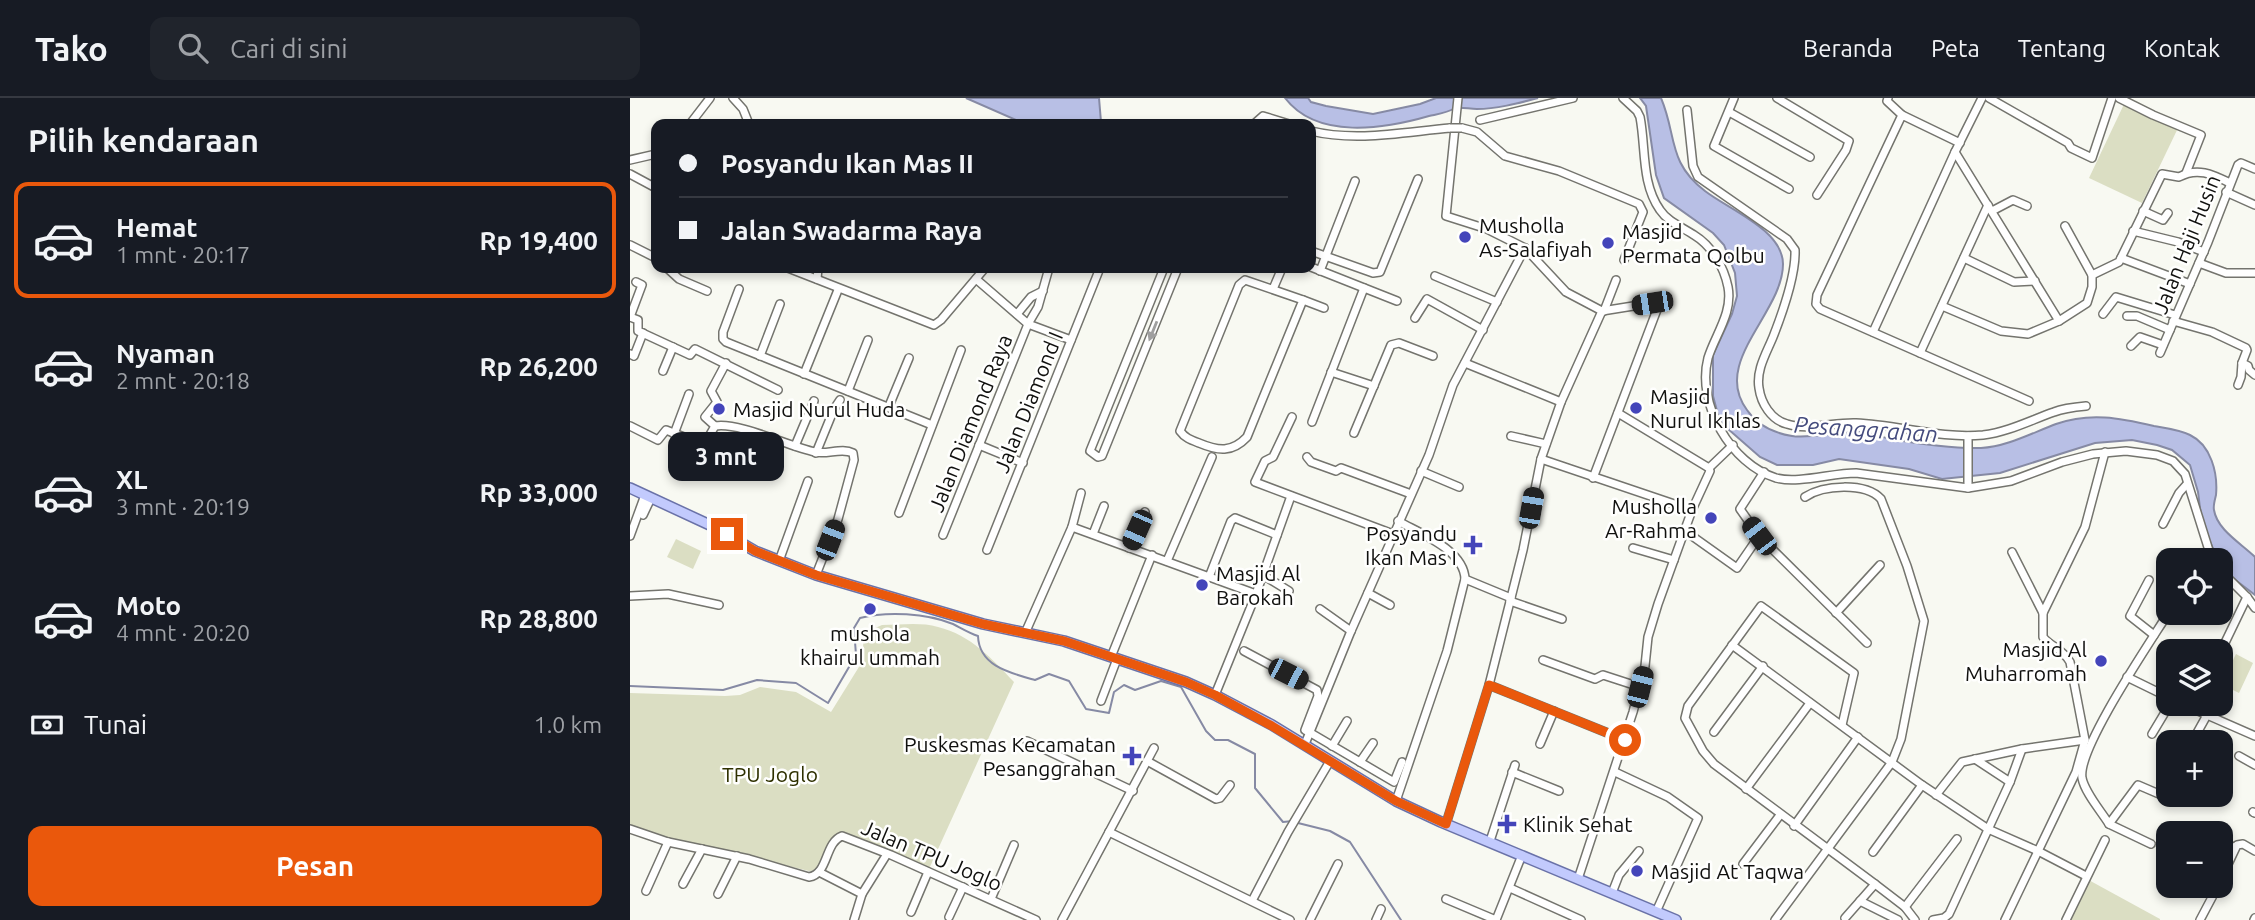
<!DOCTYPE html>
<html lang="id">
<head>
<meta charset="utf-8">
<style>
	body { margin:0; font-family:Ubuntu,sans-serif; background:#20242c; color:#f1f3f6; height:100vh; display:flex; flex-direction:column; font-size:26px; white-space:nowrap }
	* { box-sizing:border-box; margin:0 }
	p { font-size:23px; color:#9ea1a6 }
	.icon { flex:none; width:38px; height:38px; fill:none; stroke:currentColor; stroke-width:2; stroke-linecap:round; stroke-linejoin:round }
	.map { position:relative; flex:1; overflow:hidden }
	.panel { display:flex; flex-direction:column; background:#171b24; width:630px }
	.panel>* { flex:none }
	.banner { position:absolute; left:21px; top:21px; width:665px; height:154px; border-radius:14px; box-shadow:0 4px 10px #0003; display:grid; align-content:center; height:154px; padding:0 28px; background:#171b24 }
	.tools { position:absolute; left:1526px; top:450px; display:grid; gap:14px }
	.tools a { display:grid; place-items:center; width:77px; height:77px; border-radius:14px; background:#171b24; box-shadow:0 4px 10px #0003; font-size:35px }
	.end { position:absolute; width:32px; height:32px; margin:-16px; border:9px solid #ea580c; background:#fff; box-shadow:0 0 0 4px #fff }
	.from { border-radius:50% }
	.bubble { position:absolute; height:49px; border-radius:14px; background:#171b24; box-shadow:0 4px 10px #0003; font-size:23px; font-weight:600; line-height:49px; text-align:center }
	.car { position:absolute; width:21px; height:42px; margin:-21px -10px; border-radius:9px; box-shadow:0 0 5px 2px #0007; background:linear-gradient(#222 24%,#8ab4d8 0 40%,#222 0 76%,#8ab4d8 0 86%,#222 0) }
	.banner b { display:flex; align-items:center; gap:24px; height:66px; font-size:26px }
	.banner b+b { border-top:2px solid #363941 }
	.banner i { width:18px; height:18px; background:#f1f3f6 }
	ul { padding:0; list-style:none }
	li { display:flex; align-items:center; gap:21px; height:116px; margin:0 14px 10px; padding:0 14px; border:4px solid transparent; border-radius:14px }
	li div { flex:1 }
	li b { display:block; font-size:26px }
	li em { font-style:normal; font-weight:600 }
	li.on { border-color:#ea580c }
	li>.icon { width:63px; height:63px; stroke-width:1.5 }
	h2 { padding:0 28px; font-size:32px; line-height:84px }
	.pay { display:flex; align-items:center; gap:18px; height:77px; padding:0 28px; font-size:26px }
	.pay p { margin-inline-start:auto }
	.primary-button { display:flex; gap:14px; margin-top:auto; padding:14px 28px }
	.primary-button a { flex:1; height:80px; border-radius:14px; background:#ea580c; color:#fff; font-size:28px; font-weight:600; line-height:80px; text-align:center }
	header { display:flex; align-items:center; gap:42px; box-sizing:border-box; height:98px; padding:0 35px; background:#171b24; border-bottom:2px solid #363941 }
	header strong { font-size:33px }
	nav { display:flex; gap:38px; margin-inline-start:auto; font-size:24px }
	.search { width:490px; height:63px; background:#20242c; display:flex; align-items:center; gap:18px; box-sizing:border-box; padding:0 24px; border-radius:14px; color:#9ea1a6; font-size:26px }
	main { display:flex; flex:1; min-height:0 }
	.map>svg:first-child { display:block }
	.green { fill:#dbdec3 }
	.water { fill:#b8bfe5; stroke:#868aa4; stroke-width:2 }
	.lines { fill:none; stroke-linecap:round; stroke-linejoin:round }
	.stream { stroke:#868aa4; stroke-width:2 }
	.minor-casing { stroke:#74746e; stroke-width:10 }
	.major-casing { stroke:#6a72a8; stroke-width:12 }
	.minor { stroke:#fff; stroke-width:7 }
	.major { stroke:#c2cafd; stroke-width:9 }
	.minor-bridge-casing { stroke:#74746e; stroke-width:10; stroke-linecap:butt }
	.minor-bridge { stroke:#fff; stroke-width:7 }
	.oneway { fill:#9f9f9f }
	.route { stroke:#ea580c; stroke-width:9 }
	.poi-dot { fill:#4445ba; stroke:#fffffe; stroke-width:2.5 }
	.labels { text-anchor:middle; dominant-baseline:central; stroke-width:5; stroke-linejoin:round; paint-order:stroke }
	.poi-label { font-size:21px; fill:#10100e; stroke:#fffffe; text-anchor:start }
	.street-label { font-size:21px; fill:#10100e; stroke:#fffffe }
	.park-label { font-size:21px; fill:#2f3100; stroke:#fffffe }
	.water-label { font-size:23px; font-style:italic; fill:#444b7d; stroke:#fffffe }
</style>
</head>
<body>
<header>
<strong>Tako</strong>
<div class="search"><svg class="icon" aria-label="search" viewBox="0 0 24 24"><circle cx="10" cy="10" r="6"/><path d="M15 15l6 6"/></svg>Cari di sini</div>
<nav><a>Beranda</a><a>Peta</a><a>Tentang</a><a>Kontak</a></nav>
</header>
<main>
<section class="panel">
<h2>Pilih kendaraan</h2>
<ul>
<li class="on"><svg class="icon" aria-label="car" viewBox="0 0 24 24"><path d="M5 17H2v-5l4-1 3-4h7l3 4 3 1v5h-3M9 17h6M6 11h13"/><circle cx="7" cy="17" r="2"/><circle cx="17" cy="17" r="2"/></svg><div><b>Hemat</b><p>1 mnt · 20:17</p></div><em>Rp 19,400</em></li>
<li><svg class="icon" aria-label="car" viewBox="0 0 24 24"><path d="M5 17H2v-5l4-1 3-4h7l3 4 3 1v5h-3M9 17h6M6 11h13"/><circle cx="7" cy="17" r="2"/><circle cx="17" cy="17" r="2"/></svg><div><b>Nyaman</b><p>2 mnt · 20:18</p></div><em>Rp 26,200</em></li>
<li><svg class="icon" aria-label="car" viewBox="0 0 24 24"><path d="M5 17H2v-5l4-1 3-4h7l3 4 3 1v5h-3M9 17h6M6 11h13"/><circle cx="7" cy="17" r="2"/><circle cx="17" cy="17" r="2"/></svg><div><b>XL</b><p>3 mnt · 20:19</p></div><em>Rp 33,000</em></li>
<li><svg class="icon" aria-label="car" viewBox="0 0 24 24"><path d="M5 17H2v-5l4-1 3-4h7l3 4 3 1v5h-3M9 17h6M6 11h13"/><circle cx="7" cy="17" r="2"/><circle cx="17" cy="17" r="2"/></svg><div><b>Moto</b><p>4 mnt · 20:20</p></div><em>Rp 28,800</em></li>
</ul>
<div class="pay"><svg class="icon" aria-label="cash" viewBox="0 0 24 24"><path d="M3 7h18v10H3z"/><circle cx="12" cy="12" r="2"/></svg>Tunai<p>1.0 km</p></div>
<div class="primary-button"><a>Pesan</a></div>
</section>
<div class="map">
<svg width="1625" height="822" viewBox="0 0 1625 822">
	<rect width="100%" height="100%" fill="#f8f9f2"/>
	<g class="green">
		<polygon points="1496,2 1549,28 1512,105 1459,80"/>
		<polygon points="46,441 71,453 63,471 37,459"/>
		<path d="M252,527C270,527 291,524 308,529C341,537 362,561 384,584L299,771L207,735L191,772L179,773L33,738L0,727V595L95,598L110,597L130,589L166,594L201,614L232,564L234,535Z"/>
		<polygon points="1606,556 1623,565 1609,595 1591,586"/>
		<polygon points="1455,780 1530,821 1530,822 1436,822"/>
	</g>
	<g class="water">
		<polygon points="336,0 469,0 471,24 467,26 395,26"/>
		<path d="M655,0H678L681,4L696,8L743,16L790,6L806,0H908C889,5 867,11 847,11C839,11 833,9 825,10C817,15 808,16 799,18C754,31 687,42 655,0Z"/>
		<path d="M1010,0H1031C1047,37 1037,64 1075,93C1098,111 1153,132 1153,166C1153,215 1081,264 1117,312C1127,327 1144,335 1162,338C1181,341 1208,333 1230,334C1241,335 1251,339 1261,341C1290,346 1322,351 1351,350C1376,349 1402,335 1426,326C1460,314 1490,320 1524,328C1536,330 1550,332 1560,337C1581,347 1588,375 1586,397C1585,401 1583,408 1584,412C1587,432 1612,446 1625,459V497L1595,474L1591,462H1588L1572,426L1568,394L1560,367L1542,352L1527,347L1502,342L1465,345L1370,375L1312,381L1279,371L1209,361L1183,367H1147L1130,359L1090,324L1083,298V257L1102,216L1107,198L1105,175L1094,147L1083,135L1034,100L1026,77L1016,8Z"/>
	</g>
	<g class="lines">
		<g class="stream">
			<path d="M0,588L93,592L127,582L166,585L198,605L226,557L224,530L230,520C257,513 296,515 323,526C331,530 339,535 348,538C349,568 380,575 405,582L419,576L439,583L456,611L479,615L484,594L494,587L505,592L531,583L551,589L576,633L585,642H598L625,656V690L653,724L663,723"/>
			<polyline points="668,725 700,733 720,744 771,822"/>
		</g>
		<g class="minor-casing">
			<g id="minor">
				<polyline points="103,0 113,11 119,26"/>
				<polyline points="828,0 816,118 857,131 895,150 936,194 972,213"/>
				<path d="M993,0L1007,13L1010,19C1016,50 1011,85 1030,112C1038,124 1052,129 1064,137C1082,148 1094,169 1098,189C1103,215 1085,237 1078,260C1066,306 1101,366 1146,380C1168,386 1202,375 1226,375L1338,390L1381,383L1432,364L1463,356L1496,353L1527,357L1543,363L1555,376L1582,462"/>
				<polyline points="1104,0 1084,48 1159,91"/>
				<polyline points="1147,0 1219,43 1216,52 1187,97"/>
				<polyline points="1258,0 1257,3 1272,17"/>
				<polyline points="1352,0 1325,54 1429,223"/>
				<polyline points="1359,0 1438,45 1441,50 1462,60 1482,0"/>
				<polyline points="1489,0 1523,17 1571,37 1556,75"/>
				<path d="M1057,12L1063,68L1068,79L1157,141L1165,152C1166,177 1152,216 1143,239C1136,256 1126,272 1129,290C1131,305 1141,322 1157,326C1178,333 1204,324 1226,325C1269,327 1310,341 1353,337C1378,334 1401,322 1424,314C1434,310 1445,309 1456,308"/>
				<polyline points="1099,14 1180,59"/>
				<polyline points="850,22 943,0"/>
				<polyline points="60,26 80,0"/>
				<polyline points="624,26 633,18 659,26"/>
				<polyline points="832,30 847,34 875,58 929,73 1009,106 1013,114 994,162"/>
				<path d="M681,33C726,44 774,34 820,30"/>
				<polyline points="1330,45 1272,17 1187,197 1186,206 1190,211 1399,303"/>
				<polyline points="0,62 26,56"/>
				<polyline points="0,76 26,90"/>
				<polyline points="1596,94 1625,107"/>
				<polyline points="1362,113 1383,102 1397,108"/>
				<polyline points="1513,113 1533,122 1538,115"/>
				<polyline points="1503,133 1548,144 1574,154"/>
				<polyline points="0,147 26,160"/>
				<polyline points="681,153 743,175 750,174 788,81"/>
				<polyline points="1334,160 1384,184 1405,183"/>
				<polyline points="1491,160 1560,186"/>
				<polyline points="1569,165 1596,175 1625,175"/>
				<polyline points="681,169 767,203"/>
				<polyline points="37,170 49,181 77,193"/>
				<polyline points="158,170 304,227 311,222 355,170"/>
				<polyline points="534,170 460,353 468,359 472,358 548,170"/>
				<polyline points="690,173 725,83"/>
				<path d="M1462,177L1489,164L1532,76L1549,79C1567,69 1582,76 1600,85"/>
				<polyline points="805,178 867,204"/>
				<polyline points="187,181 188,170"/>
				<polyline points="346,181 398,226 441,242"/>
				<path d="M615,182L673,202L617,339C602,355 588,353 569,345C561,342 555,340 550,333L609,187Z"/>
				<polyline points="109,191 93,234 93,241 96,244 302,327"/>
				<polyline points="643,191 652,170"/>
				<polyline points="673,202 694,210"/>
				<polyline points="1312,208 1371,233 1398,236 1429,223 1457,205 1462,189 1462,177 1435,128"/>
				<polyline points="974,213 986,182"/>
				<polyline points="387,216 401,199 413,193"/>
				<polyline points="1473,216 1486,199 1545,217"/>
				<polyline points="1497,218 1507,218 1540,232"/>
				<polyline points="0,219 8,222 8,233 60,257 65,251 148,292"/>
				<polyline points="0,219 12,187 6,184"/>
				<polyline points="785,220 797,201 853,232"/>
				<polyline points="1543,223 1582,234 1616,250 1617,252 1612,265 1611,279 1608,287"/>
				<polyline points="1243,234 1325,54"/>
				<polyline points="1501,248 1510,239 1533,247"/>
				<polyline points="1290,255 1358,107"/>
				<polyline points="1530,255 1578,144 1608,67 1611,65 1625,71"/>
				<polyline points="0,256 4,258 13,235"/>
				<polyline points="130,258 150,206"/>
				<polyline points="835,265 931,304"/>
				<polyline points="1612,265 1618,268 1619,272 1625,277"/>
				<polyline points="33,273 43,249"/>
				<polyline points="701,274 744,288"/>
				<polyline points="174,276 208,192"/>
				<polyline points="218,293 238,242"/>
				<polyline points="259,308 279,260"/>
				<polyline points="662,319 643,359 635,363 625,384 763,436"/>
				<polyline points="682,324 734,190"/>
				<polyline points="0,328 28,342 36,332 74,347 85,328 75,319 87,304 81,293 96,265"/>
				<path d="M85,328C110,324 157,348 185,354C197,357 212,349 223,355L224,362L208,421L186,477"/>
				<polyline points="724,335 761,247 769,245 803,258"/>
				<polyline points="44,336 59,296"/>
				<polyline points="881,338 916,346"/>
				<polyline points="349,347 393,365"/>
				<polyline points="165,348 184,303"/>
				<polyline points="186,355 204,311 210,302"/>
				<polyline points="677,359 681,364 706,373 711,370 781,396"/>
				<polyline points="911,361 1062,412"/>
				<polyline points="1079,370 1103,347"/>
				<polyline points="791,373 829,389"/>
				<polyline points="963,380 1028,209 1022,205 972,213"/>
				<polyline points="1338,390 1338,338"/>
				<polyline points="269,415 331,252"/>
				<polyline points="13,417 21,400"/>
				<polyline points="1533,426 1549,395 1557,386"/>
				<polyline points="442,429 626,496"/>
				<polyline points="1055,433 1107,470 1129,438 1237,545"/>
				<polyline points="463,436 474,408"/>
				<polyline points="313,437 398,226 408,209 419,170"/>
				<polyline points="0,438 15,397"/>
				<polyline points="1129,438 1110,411 1134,374"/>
				<polyline points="499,450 515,414"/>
				<polyline points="1003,450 1044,462"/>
				<polyline points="357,452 470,170"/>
				<polyline points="149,463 178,383"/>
				<polyline points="537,463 582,359"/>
				<polyline points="1591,473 1617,499 1625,510"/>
				<polyline points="631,476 659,493"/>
				<polyline points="579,479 601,423 605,420 647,437"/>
				<polyline points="835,481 881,500"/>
				<polyline points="1519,482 1500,518 1524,537"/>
				<polyline points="738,495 760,507"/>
				<polyline points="0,498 38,496 89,507"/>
				<polyline points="880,503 932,521"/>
				<polyline points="690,511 721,533"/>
				<polyline points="1206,515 1250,467"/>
				<polyline points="1413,515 1455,429 1475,354"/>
				<polyline points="396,533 442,429 451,395"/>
				<polyline points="1102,547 1292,687 1358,731 1408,753 1456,778"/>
				<polyline points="614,553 687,592 688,598 675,632 679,634 764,684 772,664"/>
				<polyline points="1591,553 1617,499"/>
				<polyline points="481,559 522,457"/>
				<polyline points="913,562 965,581 973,577 1010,589"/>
				<polyline points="1497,579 1538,599"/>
				<polyline points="859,587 995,642"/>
				<polyline points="585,597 626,496 661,398"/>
				<polyline points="471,603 487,561"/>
				<polyline points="1552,606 1625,638"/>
				<polyline points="1212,627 1224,575 1131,508 1058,608 1055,620 1073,653 1084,666 1245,786 1275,809 1285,822"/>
				<polyline points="1084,634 1133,568"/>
				<polyline points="1522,636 1540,606"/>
				<polyline points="397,643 503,693"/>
				<polyline points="1562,644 1577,617"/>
				<polyline points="675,646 721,533 799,357 823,287 895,150"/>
				<polyline points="910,646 924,613"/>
				<polyline points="702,648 717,623"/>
				<polyline points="1609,658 1625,667"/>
				<polyline points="1345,661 1380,684"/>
				<polyline points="517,663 586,701 590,700 600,687"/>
				<polyline points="730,664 743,645"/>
				<polyline points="882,674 929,693"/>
				<polyline points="985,674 1038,699 1068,720 1026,814"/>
				<polyline points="1116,691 1180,605"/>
				<path d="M1539,696L1536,699L1508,687L1479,726C1471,713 1455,695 1452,680C1447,651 1521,543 1539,514"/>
				<polyline points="1306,697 1332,664 1392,651 1455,642"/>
				<path d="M766,703L817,553L835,481C834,452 791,436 768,423"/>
				<polyline points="1623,714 1625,715"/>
				<polyline points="816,726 859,587 893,452 911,361 931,304 972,213"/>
				<polyline points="1479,726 1521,746"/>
				<polyline points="1164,728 1228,639"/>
				<polyline points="1564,729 1576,735"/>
				<path d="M0,731L38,744L119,761L179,779C199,776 194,745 212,738L261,757L406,822"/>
				<polyline points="479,734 660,822"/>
				<polyline points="860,743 885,667"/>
				<polyline points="1591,743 1605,750"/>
				<polyline points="1243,754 1292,687"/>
				<polyline points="1113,766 1150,717"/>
				<polyline points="189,774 232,796 224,822"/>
				<polyline points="948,781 1003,614 1015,568 1018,539 1028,506 1062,412 1080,373 1079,370 988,315"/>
				<polyline points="1591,781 1607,747 1613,746 1625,753"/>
				<polyline points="53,786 72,751"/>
				<polyline points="880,790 951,822"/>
				<polyline points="16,793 38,744"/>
				<polyline points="982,795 989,777 1009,753"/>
				<polyline points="88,796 107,758"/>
				<polyline points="232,796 257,756"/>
				<polyline points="361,801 384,747"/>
				<polyline points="816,801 866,822"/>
				<polyline points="622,803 658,734 700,663"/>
				<polyline points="1230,803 1268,822"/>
				<polyline points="1275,809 1327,741"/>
				<polyline points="281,814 298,774"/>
				<polyline points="319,819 333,789"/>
				<polyline points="1215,820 1245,786"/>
				<polyline points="432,822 524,650"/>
				<polyline points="680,822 708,766"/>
				<polyline points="746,822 751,811"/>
				<polyline points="866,822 892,757"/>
				<path d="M1145,822L1262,664L1271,641L1294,523L1277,468L1251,401C1235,384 1193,387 1175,399"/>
				<polyline points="1303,822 1314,820 1319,816 1380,684 1392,651"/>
				<path d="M1375,822L1446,674L1455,642L1440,564C1433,551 1421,549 1413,539V515L1382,454"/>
				<polyline points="1436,822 1475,742"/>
				<polyline points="1570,822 1588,788"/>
				<polyline points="1624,822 1625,820"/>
			</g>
		</g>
		<g class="major-casing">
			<polyline id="major" points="0,390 82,428 125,453 186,477 353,526 434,543 556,584 585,597 642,627 766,703 811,724 1046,822"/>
		</g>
		<use href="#minor" class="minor"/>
		<use href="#major" class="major"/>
		<g class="minor-bridge-casing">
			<polyline id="minor-bridge" points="820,30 832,30"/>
		</g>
		<use href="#minor-bridge" class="minor-bridge"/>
	</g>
	<defs><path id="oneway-solid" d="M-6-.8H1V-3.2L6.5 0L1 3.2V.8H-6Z" transform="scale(1.75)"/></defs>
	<use class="oneway" href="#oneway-solid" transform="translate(523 233) rotate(112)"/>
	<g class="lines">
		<polyline class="route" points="97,436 125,453 186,477 353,526 434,543 556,584 585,597 642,628 766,703 816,726 859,587 995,642"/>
	</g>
	<g class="poi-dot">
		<circle cx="835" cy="139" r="7"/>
		<circle cx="978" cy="145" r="7"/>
		<circle cx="1006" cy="310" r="7"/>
		<circle cx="89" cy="311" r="7"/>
		<circle cx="1081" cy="420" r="7"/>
		<path d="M839.5 436.5h7v7h7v7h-7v7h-7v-7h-7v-7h7z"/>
		<circle cx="572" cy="487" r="7"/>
		<circle cx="240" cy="511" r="7"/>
		<circle cx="1471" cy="563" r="7"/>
		<path d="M498.5 647.5h7v7h7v7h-7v7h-7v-7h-7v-7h7z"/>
		<path d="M873.5 715.5h7v7h7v7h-7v7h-7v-7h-7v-7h7z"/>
		<circle cx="1007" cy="773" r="7"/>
	</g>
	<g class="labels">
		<g class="poi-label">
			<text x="849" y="127">Musholla<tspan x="849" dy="24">As-Salafiyah</tspan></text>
			<text x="992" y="133">Masjid<tspan x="992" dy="24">Permata Qolbu</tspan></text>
			<text x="1020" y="298">Masjid<tspan x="1020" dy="24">Nurul Ikhlas</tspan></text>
			<text x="103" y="311">Masjid Nurul Huda</text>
			<text x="1067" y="408" text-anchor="end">Musholla<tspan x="1067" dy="24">Ar-Rahma</tspan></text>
			<text x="827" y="435" text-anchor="end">Posyandu<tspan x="827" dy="24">Ikan Mas I</tspan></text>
			<text x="586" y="475">Masjid Al<tspan x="586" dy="24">Barokah</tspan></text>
			<text x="240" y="535" text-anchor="middle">mushola<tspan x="240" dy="24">khairul ummah</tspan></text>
			<text x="1457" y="551" text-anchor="end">Masjid Al<tspan x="1457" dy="24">Muharromah</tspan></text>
			<text x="486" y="646" text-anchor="end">Puskesmas Kecamatan<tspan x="486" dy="24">Pesanggrahan</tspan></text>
			<text x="893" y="726">Klinik Sehat</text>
			<text x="1021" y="773">Masjid At Taqwa</text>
		</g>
		<g class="street-label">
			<text transform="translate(1556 146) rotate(-68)">Jalan Haji Husin</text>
			<text transform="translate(398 304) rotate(-68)">Jalan Diamond I</text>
			<text transform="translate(340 325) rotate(-68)">Jalan Diamond Raya</text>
			<text transform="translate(302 757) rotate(23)">Jalan TPU Joglo</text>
		</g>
		<g class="park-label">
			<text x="140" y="676">TPU Joglo</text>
		</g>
		<g class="water-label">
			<text transform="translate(1236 331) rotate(4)">Pesanggrahan</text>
		</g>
	</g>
</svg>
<div class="tools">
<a><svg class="icon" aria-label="locate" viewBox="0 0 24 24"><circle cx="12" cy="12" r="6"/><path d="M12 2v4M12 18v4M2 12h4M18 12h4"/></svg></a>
<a><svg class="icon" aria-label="layers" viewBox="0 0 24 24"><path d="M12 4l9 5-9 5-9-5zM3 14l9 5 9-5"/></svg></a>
<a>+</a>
<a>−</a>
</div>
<i class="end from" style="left:995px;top:642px"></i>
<i class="end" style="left:97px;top:436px"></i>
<div class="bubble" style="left:38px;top:334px;width:116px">3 mnt</div>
<i class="car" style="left:1022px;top:205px;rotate:261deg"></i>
<i class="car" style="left:901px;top:410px;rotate:10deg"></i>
<i class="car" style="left:507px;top:432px;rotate:204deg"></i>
<i class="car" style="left:1129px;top:438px;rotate:323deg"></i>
<i class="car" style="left:200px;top:442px;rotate:21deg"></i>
<i class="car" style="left:658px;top:576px;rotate:117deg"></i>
<i class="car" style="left:1010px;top:589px;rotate:14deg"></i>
<div class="banner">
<b><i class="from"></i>Posyandu Ikan Mas II</b>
<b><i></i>Jalan Swadarma Raya</b>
</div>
</div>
</main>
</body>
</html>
